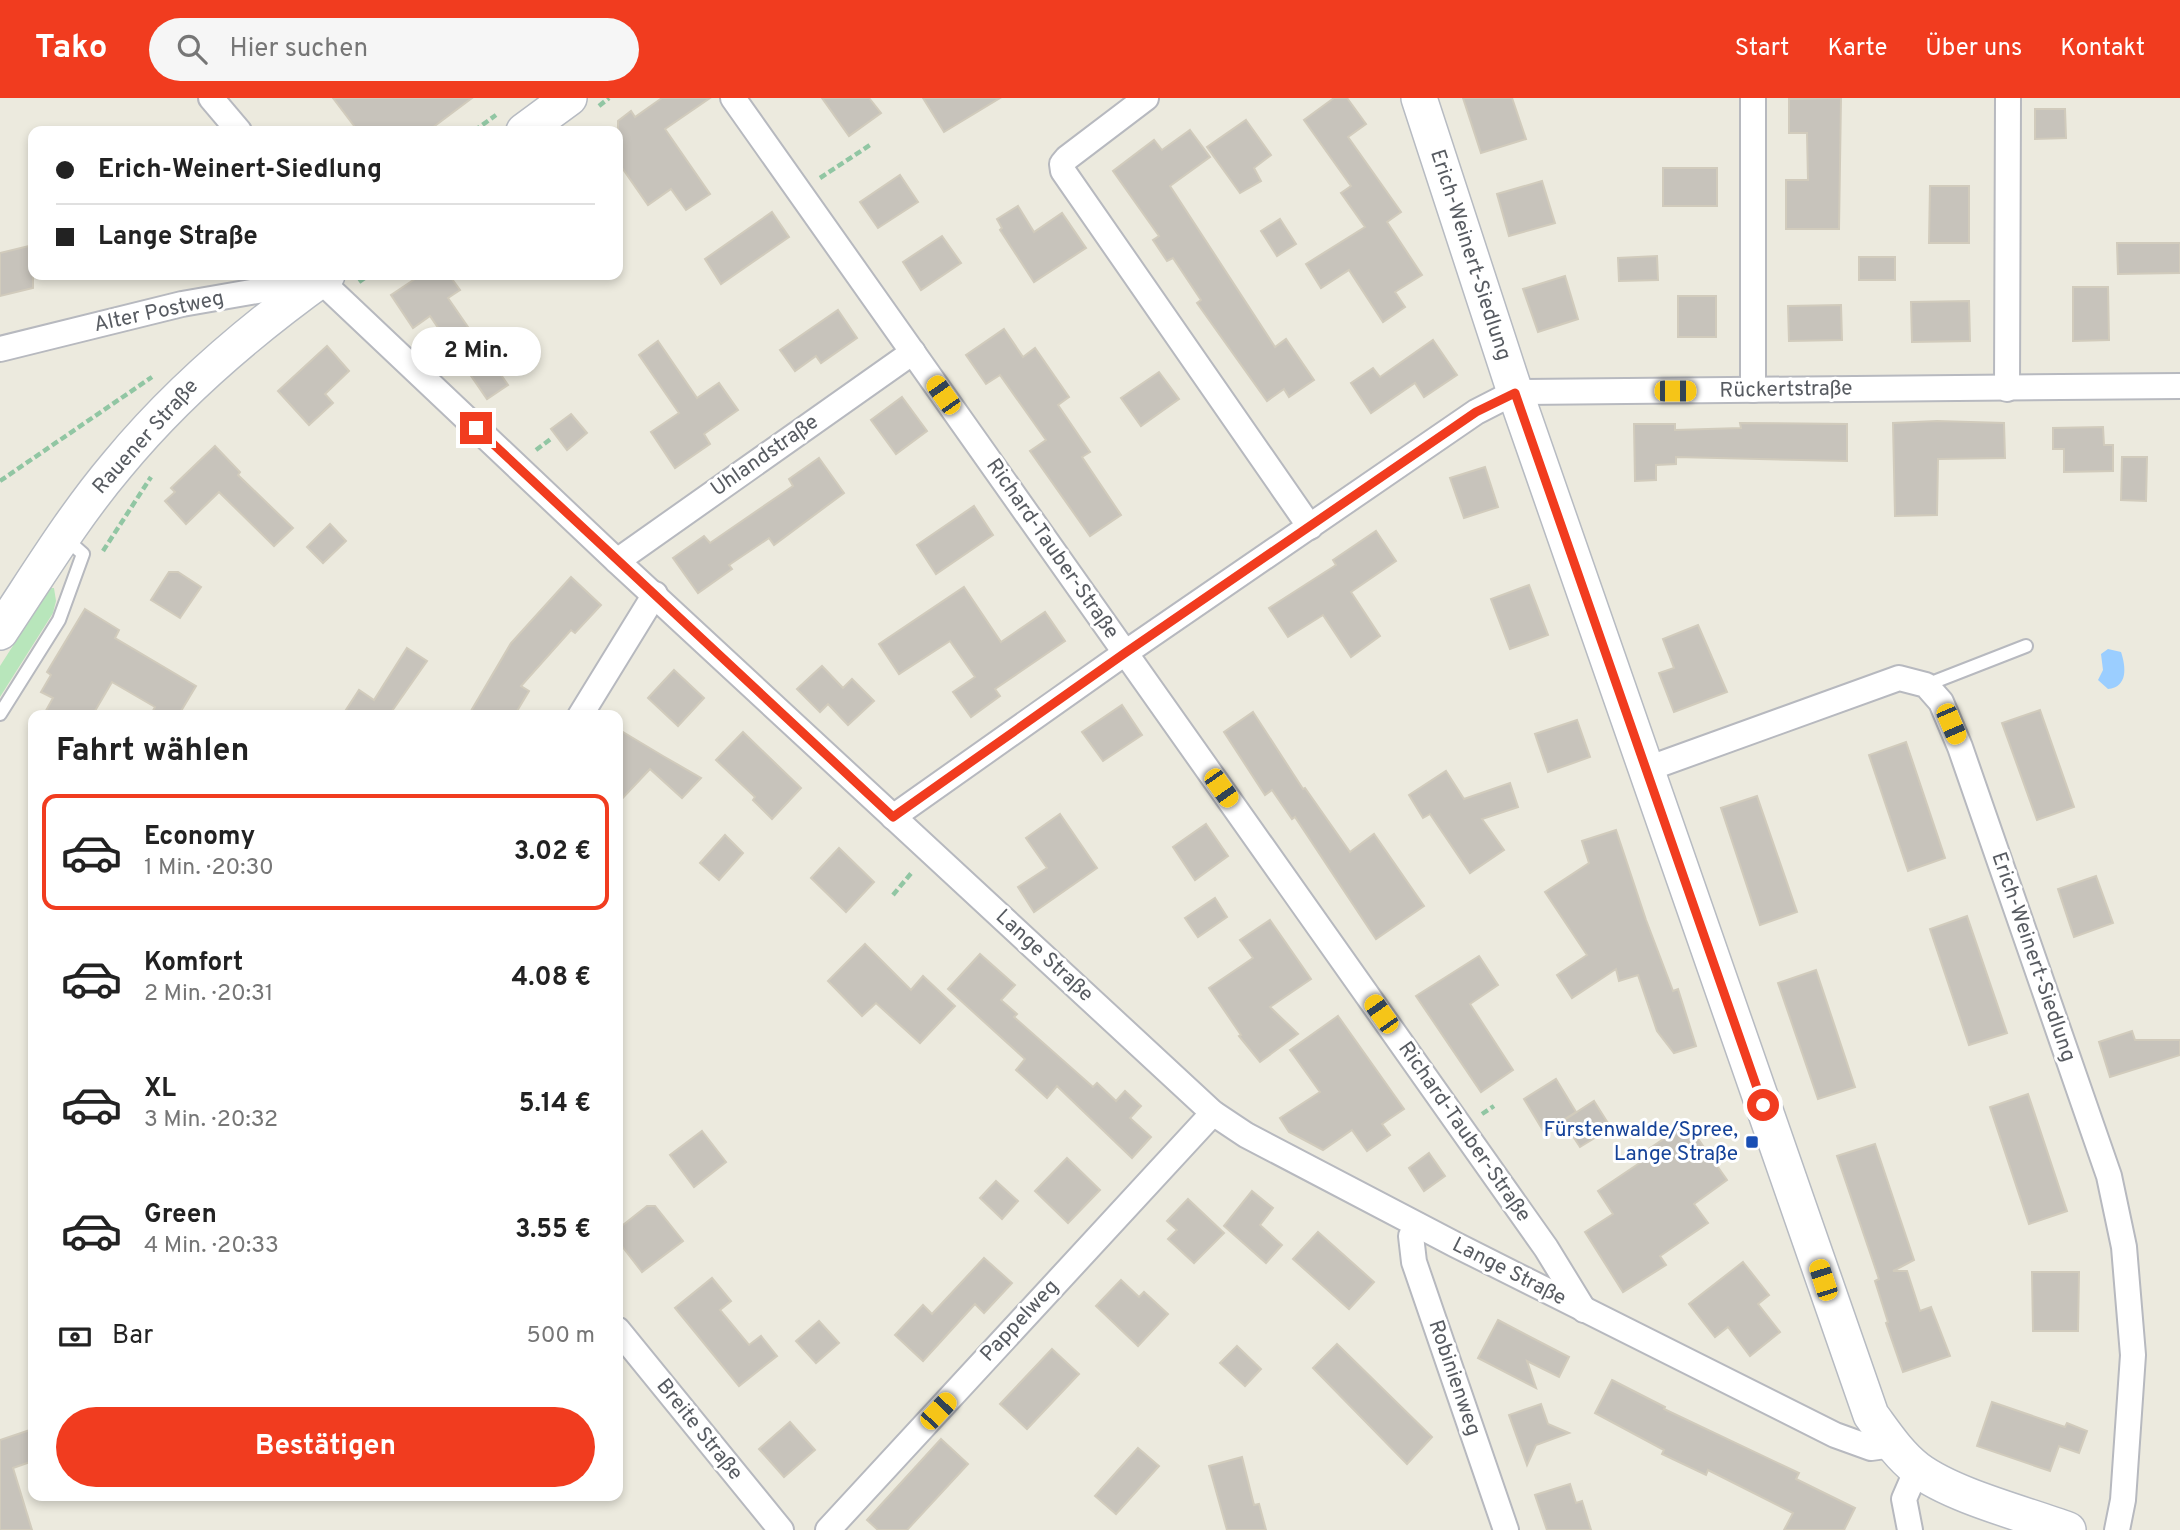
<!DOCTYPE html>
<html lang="de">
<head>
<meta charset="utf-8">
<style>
	body { margin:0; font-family:Overpass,sans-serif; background:#f6f6f6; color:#222; height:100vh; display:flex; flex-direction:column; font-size:26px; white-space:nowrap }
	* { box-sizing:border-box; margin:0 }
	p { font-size:23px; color:#767676 }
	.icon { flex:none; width:38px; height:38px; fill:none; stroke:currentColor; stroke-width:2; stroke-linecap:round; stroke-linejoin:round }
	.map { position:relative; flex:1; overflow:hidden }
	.details { position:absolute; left:28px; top:612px; width:595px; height:791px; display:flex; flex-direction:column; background:#fff; border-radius:14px; box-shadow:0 4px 10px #0003 }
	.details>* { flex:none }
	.guide { position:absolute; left:28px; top:28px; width:595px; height:154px; border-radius:14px; box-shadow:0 4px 10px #0003; display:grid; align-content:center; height:154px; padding:0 28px; background:#fff }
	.end { position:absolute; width:32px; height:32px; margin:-16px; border:9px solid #f13c1f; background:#fff; box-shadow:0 0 0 4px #fff }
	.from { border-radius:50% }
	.bubble { position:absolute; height:49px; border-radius:24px; background:#fff; box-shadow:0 4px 10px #0003; font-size:23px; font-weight:700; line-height:49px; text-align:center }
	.car { position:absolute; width:21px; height:42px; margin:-21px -10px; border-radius:9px; box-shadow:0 0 5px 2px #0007; background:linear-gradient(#f5c518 24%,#345 0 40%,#f5c518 0 76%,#345 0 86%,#f5c518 0) }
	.guide b { display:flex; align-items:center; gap:24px; height:66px; font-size:26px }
	.guide b+b { border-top:2px solid #e0e0e0 }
	.guide i { width:18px; height:18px; background:#222 }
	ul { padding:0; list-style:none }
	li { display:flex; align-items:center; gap:21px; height:116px; margin:0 14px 10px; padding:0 14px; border:4px solid transparent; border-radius:14px }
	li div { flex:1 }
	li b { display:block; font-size:26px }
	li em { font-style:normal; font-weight:700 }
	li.selected { border-color:#f13c1f }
	li>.icon { width:63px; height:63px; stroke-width:1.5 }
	h2 { padding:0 28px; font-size:32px; line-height:84px }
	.pay { display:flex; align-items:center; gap:18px; height:77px; padding:0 28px; font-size:26px }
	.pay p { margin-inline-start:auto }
	.primary-button { display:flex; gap:14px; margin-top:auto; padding:14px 28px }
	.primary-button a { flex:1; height:80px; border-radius:42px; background:#f13c1f; color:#fff; font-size:28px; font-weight:700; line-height:80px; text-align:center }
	header { display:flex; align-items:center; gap:42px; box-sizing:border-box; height:98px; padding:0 35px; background:#f13c1f; color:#fff }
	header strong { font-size:33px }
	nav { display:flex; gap:38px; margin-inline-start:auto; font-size:24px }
	.search { width:490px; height:63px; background:#f6f6f6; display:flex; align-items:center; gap:18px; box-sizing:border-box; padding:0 24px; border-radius:38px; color:#767676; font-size:26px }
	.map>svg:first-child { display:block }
	.green { fill:#b8e6bb }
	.water { fill:#9bceff }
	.building { fill:#c7c3bb; stroke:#d1cbbc; stroke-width:2 }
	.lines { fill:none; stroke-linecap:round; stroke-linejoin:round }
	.lane-casing { stroke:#b7b9bf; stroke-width:16 }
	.street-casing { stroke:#b7b9bf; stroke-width:28 }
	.secondary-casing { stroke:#b7bbc2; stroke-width:38 }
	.path { stroke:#91c6a3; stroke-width:4.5; stroke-dasharray:7 3.5; stroke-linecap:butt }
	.lane { stroke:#fff; stroke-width:12 }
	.street { stroke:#fff; stroke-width:24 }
	.secondary { stroke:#fff; stroke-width:35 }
	.route { stroke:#f13c1f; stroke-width:9 }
	.transit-dot { fill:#1a4fb4; stroke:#fff; stroke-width:2.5 }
	.labels { text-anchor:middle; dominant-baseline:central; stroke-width:6; stroke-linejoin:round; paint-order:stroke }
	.street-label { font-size:21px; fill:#575b61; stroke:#fff }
	.transit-label { font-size:21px; fill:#164399; stroke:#fff; text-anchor:end }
</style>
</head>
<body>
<header>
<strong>Tako</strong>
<div class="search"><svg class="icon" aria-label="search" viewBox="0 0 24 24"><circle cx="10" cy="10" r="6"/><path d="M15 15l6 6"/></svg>Hier suchen</div>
<nav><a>Start</a><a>Karte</a><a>Über uns</a><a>Kontakt</a></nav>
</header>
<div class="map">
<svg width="2180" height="1432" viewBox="0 0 2180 1432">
	<rect width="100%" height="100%" fill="#eceade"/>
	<polygon class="green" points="50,490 54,490 56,503 53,515 0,599 0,568"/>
	<path class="water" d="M2108,551L2121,554C2126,569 2128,589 2108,591L2098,582L2103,572L2101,556Z"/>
	<g class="building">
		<polygon points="333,0 472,0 428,33 358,33"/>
		<polygon points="662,0 710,0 665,31 710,96 686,112 671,91 648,107 618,64 618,23 631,13 635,19"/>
		<polygon points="822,0 869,0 881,15 849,38"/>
		<polygon points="923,0 1000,0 944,34"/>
		<polygon points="1334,0 1347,0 1366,26 1348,39 1401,114 1387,124 1422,177 1395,194 1405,209 1383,224 1349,172 1321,190 1306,166 1365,129 1341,95 1351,88 1304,22"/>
		<polygon points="1463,0 1512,0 1526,41 1481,55"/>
		<polygon points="1841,0 1839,131 1786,131 1786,82 1808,82 1807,35 1789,35 1789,1"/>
		<polygon points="2035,11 2065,11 2066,40 2035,41"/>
		<polygon points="1246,22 1271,57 1254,70 1261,83 1240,95 1207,49"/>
		<polygon points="1190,32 1210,59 1170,88 1275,249 1286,241 1314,282 1289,299 1284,291 1267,303 1197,205 1201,202 1173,160 1167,163 1153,142 1159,138 1113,73 1154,42 1162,52"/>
		<rect x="1663" y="70" width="54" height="38"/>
		<polygon points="900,77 918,104 878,130 860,104"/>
		<polygon points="1542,83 1555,125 1509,138 1497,96"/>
		<polygon points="1930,88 1969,88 1969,145 1929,145"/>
		<polygon points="1018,108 1034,134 1062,115 1086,150 1034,184 1000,132 1002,130 997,121"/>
		<polygon points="772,114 789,139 721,186 705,161"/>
		<polygon points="1280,121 1296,146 1277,158 1261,133"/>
		<polygon points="942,138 961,165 921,192 903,164"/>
		<polygon points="2117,145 2180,145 2180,175 2118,176"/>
		<polygon points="33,147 33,190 0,198 0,155"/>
		<polygon points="1657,158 1658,182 1619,183 1618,160"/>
		<rect x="1859" y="159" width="36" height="23"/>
		<polygon points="421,177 449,177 460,192 448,200 508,287 487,301 430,218 413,230 391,197"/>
		<polygon points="1565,178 1578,221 1538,234 1523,191"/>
		<polygon points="2073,189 2108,189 2109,242 2073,243"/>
		<rect x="1678" y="198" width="38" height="41"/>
		<polygon points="1969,203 1970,243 1912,244 1911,204"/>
		<polygon points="1841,207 1842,242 1789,243 1788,208"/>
		<polygon points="838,212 857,240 821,265 816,258 795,273 780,252"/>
		<polygon points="1004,231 1023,259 1035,250 1069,299 1058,307 1090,354 1082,359 1121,417 1090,438 1030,353 1046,342 1000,277 986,286 966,257"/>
		<polygon points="1433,242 1457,277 1424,299 1415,285 1371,315 1351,285 1373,270 1380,279"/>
		<polygon points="658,243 697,300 719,285 738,312 704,336 710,346 675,370 651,334 679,315 639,257"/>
		<polygon points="327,248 349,273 325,296 333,305 309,327 278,293"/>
		<polygon points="1159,274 1179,301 1141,328 1121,300"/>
		<polygon points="902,299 927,333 896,356 871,322"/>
		<polygon points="571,316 587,335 567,352 551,331"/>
		<polygon points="1937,323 2004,325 2005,360 1938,361 1937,417 1895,418 1893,325"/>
		<polygon points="1740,325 1847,326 1847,363 1676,359 1676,366 1656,367 1656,382 1635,383 1634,326 1675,326 1675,332 1741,330"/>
		<polygon points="2103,329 2104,347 2113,347 2113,373 2064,374 2064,351 2053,351 2053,330"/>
		<polygon points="215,348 240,374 238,377 293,430 274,448 219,394 186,426 165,403 175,394 171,390"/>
		<polygon points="2122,359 2147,359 2146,403 2121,402"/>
		<polygon points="819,360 844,395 774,447 769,440 729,467 732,471 698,495 673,460 704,438 710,445 793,388 789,381"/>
		<polygon points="1485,369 1498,409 1464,420 1450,380"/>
		<polygon points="974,408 993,437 936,476 917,447"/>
		<polygon points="330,426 346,443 323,465 307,449"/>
		<polygon points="1376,433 1396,463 1351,494 1380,538 1351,559 1323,517 1288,539 1269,510 1336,467 1333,462"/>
		<polygon points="169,474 178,474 201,489 180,520 151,502"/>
		<polygon points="571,479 601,507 575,535 571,532 521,588 529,593 514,618 468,618 511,545"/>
		<polygon points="1529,487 1548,537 1510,551 1491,501"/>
		<polygon points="964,489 1001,544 1045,514 1065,543 995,591 1000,598 971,619 953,594 975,579 950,543 899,576 879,546"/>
		<polygon points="85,511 119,532 115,540 196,588 178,618 150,618 155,609 112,584 92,618 43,618 53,600 41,594 51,577 47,574"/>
		<polygon points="1698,527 1727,594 1674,614 1659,575 1674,570 1663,541"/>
		<polygon points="407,550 427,563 392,613 400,618 342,618 359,592 374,602"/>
		<polygon points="822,568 843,590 852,581 874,603 848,627 828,606 820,614 797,591"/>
		<polygon points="674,572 704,600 678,628 648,600"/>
		<polygon points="1122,607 1142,637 1103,663 1082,634"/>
		<polygon points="2040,612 2074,709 2037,722 2002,625"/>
		<polygon points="1253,614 1303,691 1305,690 1350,754 1374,736 1424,808 1376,841 1295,719 1292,721 1272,692 1265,697 1224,634"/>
		<polygon points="1577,622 1590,659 1548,674 1535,636"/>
		<polygon points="618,631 663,658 701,680 682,700 650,671 618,705"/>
		<polygon points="743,634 801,690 772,721 753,702 755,699 716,662"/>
		<polygon points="1906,644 1945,760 1908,773 1869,657"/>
		<polygon points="1446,673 1464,701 1510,685 1518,709 1482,721 1504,752 1470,775 1430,716 1423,720 1409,697"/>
		<polygon points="1757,698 1797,814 1760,827 1721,710"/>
		<polygon points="1060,716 1097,770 1034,814 1018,789 1047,770 1026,740"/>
		<polygon points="1206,726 1228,758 1195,782 1173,749"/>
		<polygon points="1616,732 1646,822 1673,893 1678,891 1696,948 1674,955 1657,933 1638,877 1619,883 1616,871 1572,900 1557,877 1587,857 1545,794 1589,765 1582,743"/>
		<polygon points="725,737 743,755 719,782 700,765"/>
		<polygon points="839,750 874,784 846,814 811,780"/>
		<polygon points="2096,778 2113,825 2074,839 2058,791"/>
		<polygon points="1215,800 1227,819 1198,839 1185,820"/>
		<polygon points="1967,818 2007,935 1969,947 1930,831"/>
		<polygon points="1270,822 1311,881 1270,909 1298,936 1260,964 1239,938 1241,937 1209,890 1253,860 1240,842"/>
		<polygon points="865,846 911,892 923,878 955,908 920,945 876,905 862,918 828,883"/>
		<polygon points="980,856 1015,887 1001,902 1017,916 1014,919 1093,989 1097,985 1116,1003 1125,993 1141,1008 1130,1020 1151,1039 1132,1060 1057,988 1047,1000 1016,972 1025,961 948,891"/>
		<polygon points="1479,858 1498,887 1470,906 1513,972 1481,994 1416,898"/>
		<polygon points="1816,872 1855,989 1818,1001 1778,885"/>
		<polygon points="1338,918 1404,1011 1382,1026 1390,1037 1367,1053 1352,1032 1323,1052 1289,1034 1280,1020 1320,994 1290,952"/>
		<polygon points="2132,933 2135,942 2180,942 2180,957 2110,979 2099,944"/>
		<polygon points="1556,981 1576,1014 1544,1034 1524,1001"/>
		<polygon points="2028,996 2067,1113 2029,1126 1990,1009"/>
		<polygon points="1594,1003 1611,1030 1580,1049 1563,1023"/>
		<polygon points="1687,1025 1727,1082 1694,1106 1708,1125 1660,1158 1666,1167 1623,1194 1585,1134 1613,1116 1598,1093 1650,1058 1646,1053"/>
		<polygon points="702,1033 726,1064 694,1089 670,1057"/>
		<polygon points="1875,1046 1914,1162 1893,1173 1907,1173 1920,1213 1931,1209 1950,1258 1903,1274 1886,1225 1888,1224 1875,1183 1879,1181 1837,1058"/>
		<polygon points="1429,1055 1445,1078 1424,1093 1409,1070"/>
		<polygon points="1067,1060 1100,1092 1068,1125 1035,1093"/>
		<polygon points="996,1083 1018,1103 1002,1121 980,1100"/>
		<polygon points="1252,1093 1273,1110 1260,1127 1282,1147 1266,1165 1224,1128"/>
		<polygon points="1188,1101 1224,1135 1194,1165 1168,1141 1177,1132 1167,1123"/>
		<polygon points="647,1108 655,1108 683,1143 642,1174 618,1143 618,1131"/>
		<polygon points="1318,1134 1374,1184 1349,1211 1293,1161"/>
		<polygon points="984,1160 1012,1185 984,1215 975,1206 923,1263 895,1237 923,1207 932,1216"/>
		<polygon points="1743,1164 1769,1197 1758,1206 1780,1234 1750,1258 1728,1229 1715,1239 1689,1206"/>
		<polygon points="2032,1174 2079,1174 2078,1233 2033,1233"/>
		<polygon points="712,1180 731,1203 720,1212 749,1247 761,1238 777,1258 739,1288 675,1210"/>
		<polygon points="1121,1182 1139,1199 1144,1194 1168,1216 1138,1248 1096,1208"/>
		<polygon points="1498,1222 1569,1259 1559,1279 1527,1263 1536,1290 1478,1260"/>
		<polygon points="819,1223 839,1245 816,1265 796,1243"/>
		<polygon points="1337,1246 1432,1339 1407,1366 1313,1270"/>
		<polygon points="1237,1248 1261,1271 1245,1288 1220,1265"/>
		<polygon points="1052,1251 1079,1276 1027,1331 1000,1306"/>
		<polygon points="1612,1282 1665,1309 1664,1311 1799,1375 1796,1381 1855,1410 1844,1432 1784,1432 1793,1415 1708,1372 1706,1377 1662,1356 1664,1352 1595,1315"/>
		<polygon points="1992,1304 2065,1329 2067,1325 2087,1333 2079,1355 2059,1348 2050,1373 1977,1348"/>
		<polygon points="1541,1306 1548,1326 1569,1335 1536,1347 1527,1367 1509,1317"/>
		<polygon points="790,1324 815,1352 784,1379 759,1351"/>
		<polygon points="33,1331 33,1363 13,1370 32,1432 0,1432 0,1342"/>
		<polygon points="941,1341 968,1366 907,1432 878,1432 867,1422"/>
		<polygon points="1138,1350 1159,1368 1116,1416 1095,1398"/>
		<polygon points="1242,1359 1254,1407 1259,1406 1266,1432 1227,1432 1209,1368"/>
		<polygon points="1570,1386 1576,1405 1582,1403 1591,1432 1547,1432 1535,1397"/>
	</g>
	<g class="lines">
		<g class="lane-casing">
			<g id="lane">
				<polyline points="1926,587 2026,548"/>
				<polyline points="0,616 59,522 83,456 64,439"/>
			</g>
		</g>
		<g class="street-casing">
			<g id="street">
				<polyline points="211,0 239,33"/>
				<polyline points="733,0 1546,1150 1584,1212"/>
				<polyline points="1146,0 1067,60 1062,66 1063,73 1310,429"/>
				<polyline points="1753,0 1753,292"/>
				<polyline points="0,251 182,206 320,182 617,463 1213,1015 1246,1037 1456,1147 1835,1337 1871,1350 1893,1347"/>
				<polyline points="2007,291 2008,0"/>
				<polyline points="617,463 913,254"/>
				<polyline points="580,618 655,496"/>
				<polyline points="1647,671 1899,580 1926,587 1941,604 1960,649 2109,1078 2124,1149 2133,1257 2123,1402 2117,1432"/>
				<polyline points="893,719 1125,555 1476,314 1515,294 2180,288"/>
				<polyline points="1417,1127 1411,1138 1414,1164 1506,1432"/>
				<polyline points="618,1232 781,1432"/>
				<polyline points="828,1432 1213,1015"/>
				<polyline points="1910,1432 1904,1401 1917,1371"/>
			</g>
		</g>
		<g class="secondary-casing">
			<g id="secondary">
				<path d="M1419,0L1515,294L1871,1317C1885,1336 1898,1356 1917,1371C1953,1398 2025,1416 2068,1432"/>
				<polyline points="524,33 569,0"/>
				<path d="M0,534C38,477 73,419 117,367C177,294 250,232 327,177"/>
			</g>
		</g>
		<g class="path">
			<polyline points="599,8 609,0"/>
			<polyline points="474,33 496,17"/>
			<polyline points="820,80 870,47"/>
			<polyline points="359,184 369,177"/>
			<polyline points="536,352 552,340"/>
			<polyline points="0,383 152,279"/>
			<polyline points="103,453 151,379"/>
			<polyline points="893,797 913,773"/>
			<polyline points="1482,1016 1494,1008"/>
		</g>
		<use href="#lane" class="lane"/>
		<use href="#street" class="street"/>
		<use href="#secondary" class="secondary"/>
	</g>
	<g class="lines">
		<polyline class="route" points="476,330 893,719 1125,555 1476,314 1515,295 1763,1007"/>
	</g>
	<rect class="transit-dot" x="1745" y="1037" width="14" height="14" rx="3.5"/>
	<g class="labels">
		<g class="street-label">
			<text transform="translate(1470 157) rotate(72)">Erich-Weinert-Siedlung</text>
			<text transform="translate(159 214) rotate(-12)">Alter Postweg</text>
			<text transform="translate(1786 292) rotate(-1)">Rückertstraße</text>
			<text transform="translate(146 339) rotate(-48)">Rauener Straße</text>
			<text transform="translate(765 358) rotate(-35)">Uhlandstraße</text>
			<text transform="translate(1052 451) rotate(55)">Richard-Tauber-Straße</text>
			<text transform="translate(1044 858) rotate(43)">Lange Straße</text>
			<text transform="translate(2033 859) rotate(71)">Erich-Weinert-Siedlung</text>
			<text transform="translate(1464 1034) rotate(55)">Richard-Tauber-Straße</text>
			<text transform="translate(1509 1174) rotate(27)">Lange Straße</text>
			<text transform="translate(1020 1223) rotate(-47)">Pappelweg</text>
			<text transform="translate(1454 1280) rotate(71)">Robinienweg</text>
			<text transform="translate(699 1332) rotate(51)">Breite Straße</text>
		</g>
		<g class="transit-label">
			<text x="1738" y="1032">Fürstenwalde/Spree,<tspan x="1738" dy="24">Lange Straße</tspan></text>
		</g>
	</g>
</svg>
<i class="end from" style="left:1763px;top:1007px"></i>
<i class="end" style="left:476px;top:330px"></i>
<div class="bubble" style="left:411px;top:229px;width:130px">2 Min.</div>
<i class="car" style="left:1675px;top:293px;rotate:90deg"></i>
<i class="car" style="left:943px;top:297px;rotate:325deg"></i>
<i class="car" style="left:1951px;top:626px;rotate:157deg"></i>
<i class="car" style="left:1221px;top:690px;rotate:145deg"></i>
<i class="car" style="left:1381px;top:916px;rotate:325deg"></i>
<i class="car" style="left:1823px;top:1182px;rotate:342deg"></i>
<i class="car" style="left:938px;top:1313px;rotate:43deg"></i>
<div class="guide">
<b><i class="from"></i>Erich-Weinert-Siedlung</b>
<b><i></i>Lange Straße</b>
</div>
<section class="details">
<h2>Fahrt wählen</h2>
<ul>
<li class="selected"><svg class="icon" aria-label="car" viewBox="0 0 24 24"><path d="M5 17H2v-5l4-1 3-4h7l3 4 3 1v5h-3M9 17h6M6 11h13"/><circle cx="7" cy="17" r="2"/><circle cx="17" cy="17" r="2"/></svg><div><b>Economy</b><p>1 Min. · 20:30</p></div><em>3.02 €</em></li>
<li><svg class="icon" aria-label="car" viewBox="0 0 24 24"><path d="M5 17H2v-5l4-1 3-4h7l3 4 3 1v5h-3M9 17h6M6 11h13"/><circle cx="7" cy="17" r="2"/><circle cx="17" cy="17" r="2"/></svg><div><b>Komfort</b><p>2 Min. · 20:31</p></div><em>4.08 €</em></li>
<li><svg class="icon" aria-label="car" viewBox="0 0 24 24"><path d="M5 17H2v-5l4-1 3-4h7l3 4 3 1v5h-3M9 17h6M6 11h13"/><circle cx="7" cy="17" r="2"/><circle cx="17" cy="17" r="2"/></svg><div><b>XL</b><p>3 Min. · 20:32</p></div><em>5.14 €</em></li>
<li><svg class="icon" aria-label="car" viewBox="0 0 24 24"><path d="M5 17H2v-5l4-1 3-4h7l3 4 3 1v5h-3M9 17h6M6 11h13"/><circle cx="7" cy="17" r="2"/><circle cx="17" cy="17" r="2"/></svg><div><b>Green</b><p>4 Min. · 20:33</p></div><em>3.55 €</em></li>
</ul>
<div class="pay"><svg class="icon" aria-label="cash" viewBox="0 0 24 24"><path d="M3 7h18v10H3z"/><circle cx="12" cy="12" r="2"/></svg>Bar<p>500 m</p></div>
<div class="primary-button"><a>Bestätigen</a></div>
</section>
</div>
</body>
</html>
